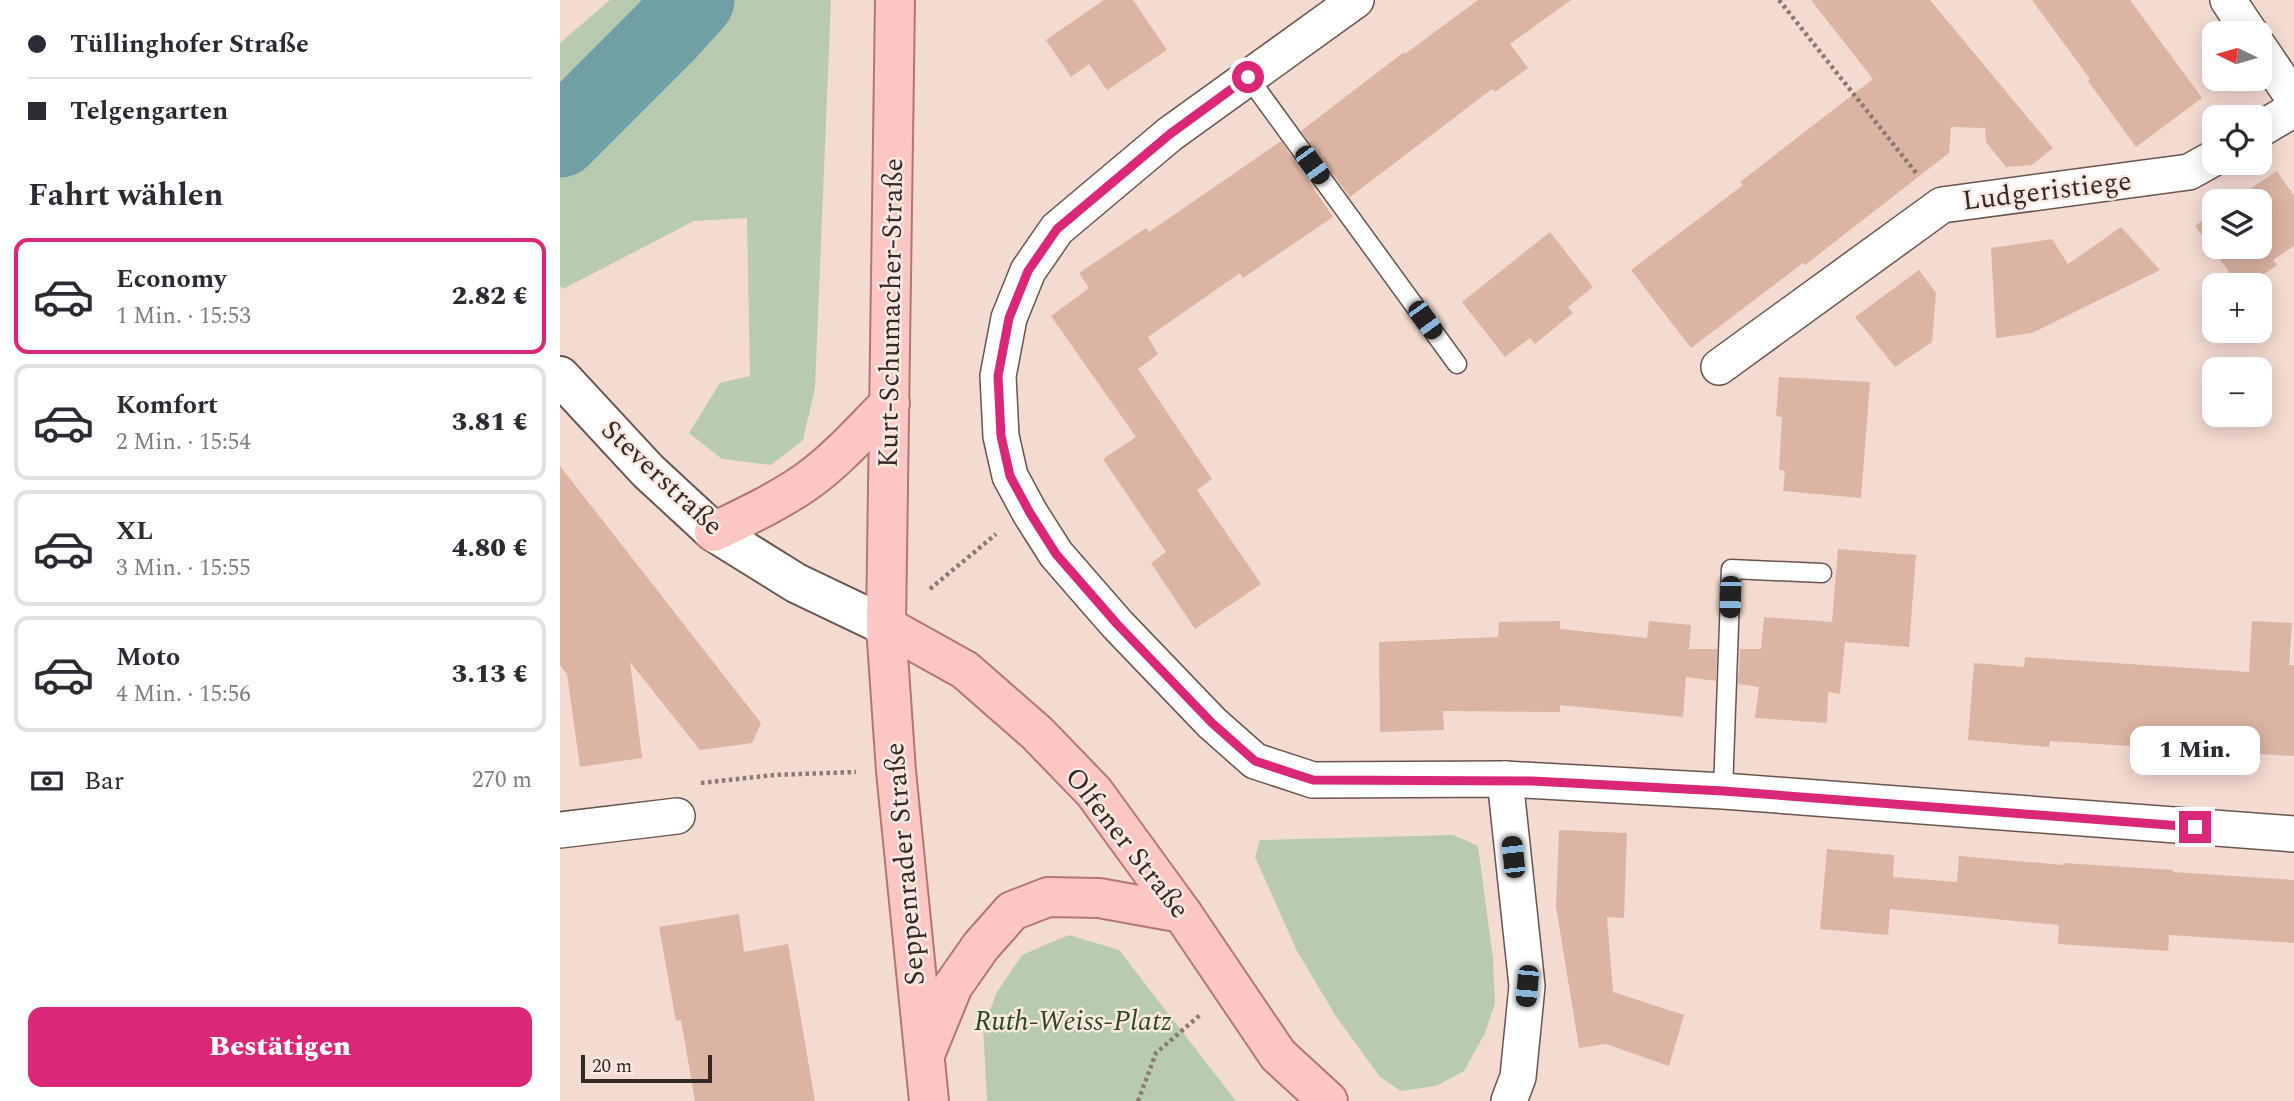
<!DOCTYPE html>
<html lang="de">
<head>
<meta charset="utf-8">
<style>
	body { margin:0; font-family:Spectral,serif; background:#f2f2f3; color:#2b2b33; height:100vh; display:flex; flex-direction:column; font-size:26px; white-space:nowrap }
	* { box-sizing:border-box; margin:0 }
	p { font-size:23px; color:#7c7c81 }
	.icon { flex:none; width:38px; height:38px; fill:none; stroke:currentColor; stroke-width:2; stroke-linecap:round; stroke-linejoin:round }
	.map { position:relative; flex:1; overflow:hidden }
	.drawer { display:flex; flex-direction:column; background:#fff; width:560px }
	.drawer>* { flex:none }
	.top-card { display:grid; align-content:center; height:154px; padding:0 28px; background:#fff }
	.needle { width:46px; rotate:275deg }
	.buttons { position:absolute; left:1642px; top:21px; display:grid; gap:14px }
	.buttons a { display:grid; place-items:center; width:70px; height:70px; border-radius:14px; background:#fff; box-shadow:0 4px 18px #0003; font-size:35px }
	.scale { position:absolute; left:21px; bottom:18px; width:131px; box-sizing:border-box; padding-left:7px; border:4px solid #332a26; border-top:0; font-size:19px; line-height:24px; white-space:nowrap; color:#332a26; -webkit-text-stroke:5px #fde9e1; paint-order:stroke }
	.end { position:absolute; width:32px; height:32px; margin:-16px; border:9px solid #db2777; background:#fff; box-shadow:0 0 0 4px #fff }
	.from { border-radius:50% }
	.bubble { position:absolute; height:49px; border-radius:14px; background:#fff; box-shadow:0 4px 18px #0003; font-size:23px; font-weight:800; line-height:49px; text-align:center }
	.car { position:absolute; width:21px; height:42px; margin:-21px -10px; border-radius:9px; box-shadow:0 0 5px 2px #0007; background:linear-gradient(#222 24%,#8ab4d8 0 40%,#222 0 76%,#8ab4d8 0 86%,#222 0) }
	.top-card b { display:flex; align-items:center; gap:24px; height:66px; font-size:26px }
	.top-card b+b { border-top:2px solid #e1e1e2 }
	.top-card i { width:18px; height:18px; background:#2b2b33 }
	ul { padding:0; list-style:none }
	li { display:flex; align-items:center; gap:21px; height:116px; margin:0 14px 10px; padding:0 14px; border:4px solid #e1e1e2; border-radius:14px }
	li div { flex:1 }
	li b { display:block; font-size:26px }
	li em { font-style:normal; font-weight:800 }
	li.selected { border-color:#db2777 }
	li>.icon { width:63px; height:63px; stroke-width:1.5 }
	h2 { padding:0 28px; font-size:32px; line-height:84px }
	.pay { display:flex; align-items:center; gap:18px; height:77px; padding:0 28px; font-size:26px }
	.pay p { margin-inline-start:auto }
	.cta { display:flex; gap:14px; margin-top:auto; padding:14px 28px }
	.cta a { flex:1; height:80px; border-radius:14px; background:#db2777; color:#fff; font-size:28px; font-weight:800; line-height:80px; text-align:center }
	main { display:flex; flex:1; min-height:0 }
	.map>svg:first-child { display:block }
	.green { fill:#b8cbb1 }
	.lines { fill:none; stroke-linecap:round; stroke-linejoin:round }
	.river { stroke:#709fa6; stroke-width:79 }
	.building { fill:#dbb4a3 }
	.service-casing { stroke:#6a554d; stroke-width:21 }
	.minor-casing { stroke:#6a554d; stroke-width:38 }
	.tertiary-casing { stroke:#6a554d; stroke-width:42 }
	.primary-casing { stroke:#b37773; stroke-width:42 }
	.path { stroke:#8a7a74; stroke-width:4.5; stroke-dasharray:3.5 3.5; stroke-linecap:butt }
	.service { stroke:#fff; stroke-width:18 }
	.minor { stroke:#fff; stroke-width:35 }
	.tertiary { stroke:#fff; stroke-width:38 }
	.primary { stroke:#fbc6c4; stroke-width:38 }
	.route { stroke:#db2777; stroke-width:9 }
	.labels { text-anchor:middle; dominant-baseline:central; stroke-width:5; stroke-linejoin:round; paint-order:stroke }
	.street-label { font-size:28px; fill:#332a26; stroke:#fde9e1 }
	.park-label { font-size:28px; font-style:italic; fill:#2a4a1c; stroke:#fde9e1 }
</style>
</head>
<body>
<main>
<section class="drawer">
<div class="top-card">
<b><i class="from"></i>Tüllinghofer Straße</b>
<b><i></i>Telgengarten</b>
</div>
<h2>Fahrt wählen</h2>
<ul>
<li class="selected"><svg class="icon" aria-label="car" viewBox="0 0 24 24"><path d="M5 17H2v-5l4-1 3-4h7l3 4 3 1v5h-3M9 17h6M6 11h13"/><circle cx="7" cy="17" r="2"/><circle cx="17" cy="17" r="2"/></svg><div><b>Economy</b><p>1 Min. · 15:53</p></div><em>2.82 €</em></li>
<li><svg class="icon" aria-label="car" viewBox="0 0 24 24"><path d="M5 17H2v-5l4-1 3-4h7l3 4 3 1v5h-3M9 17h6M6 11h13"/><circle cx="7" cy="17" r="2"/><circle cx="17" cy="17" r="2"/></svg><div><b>Komfort</b><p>2 Min. · 15:54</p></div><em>3.81 €</em></li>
<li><svg class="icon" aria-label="car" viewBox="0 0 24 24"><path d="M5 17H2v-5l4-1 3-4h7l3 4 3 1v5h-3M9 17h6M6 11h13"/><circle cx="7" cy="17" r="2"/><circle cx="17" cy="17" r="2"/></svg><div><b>XL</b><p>3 Min. · 15:55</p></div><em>4.80 €</em></li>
<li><svg class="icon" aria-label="car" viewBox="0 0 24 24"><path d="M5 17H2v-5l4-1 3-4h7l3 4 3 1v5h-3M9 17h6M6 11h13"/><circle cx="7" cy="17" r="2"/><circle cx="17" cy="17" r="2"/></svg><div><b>Moto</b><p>4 Min. · 15:56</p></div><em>3.13 €</em></li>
</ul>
<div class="pay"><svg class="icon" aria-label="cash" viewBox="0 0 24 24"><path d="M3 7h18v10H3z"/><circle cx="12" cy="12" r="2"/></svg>Bar<p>270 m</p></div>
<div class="cta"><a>Bestätigen</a></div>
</section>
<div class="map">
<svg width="1734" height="1101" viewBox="0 0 1734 1101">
	<rect width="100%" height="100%" fill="#f3dbd1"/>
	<g class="green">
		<polygon points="50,0 271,0 255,388 243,440 211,465 162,459 129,433 160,383 190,376 187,218 134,221 3,289 0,286 0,43"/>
		<polygon points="893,835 918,846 933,959 935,1003 925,1033 904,1071 876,1086 841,1091 820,1077 775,1015 737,951 695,857 700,840"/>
		<polygon points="509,935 559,950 676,1101 427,1101 423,1027 437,992 462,955"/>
	</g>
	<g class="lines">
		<polyline class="river" points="0,138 106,32 135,0"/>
	</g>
	<g class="building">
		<polygon points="544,0 573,0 607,50 547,90 529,64 511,77 486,40"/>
		<polygon points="918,0 1011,0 950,44 968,68 935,92 932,89 790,197 741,131 844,52 845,54"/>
		<polygon points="1251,0 1370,0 1493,148 1472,165 1446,167 1426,142 1425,128 1391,127 1389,153 1245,265 1243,263 1131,348 1071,270 1183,185 1180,182 1313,79"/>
		<polygon points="1472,0 1570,0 1642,98 1576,147 1528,81 1530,79"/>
		<polygon points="721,141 773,217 683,278 680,273 588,337 598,354 578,369 652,479 637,490 701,584 635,629 591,563 606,552 543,459 576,437 491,316 529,288 519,273 586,228 589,232"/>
		<polygon points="1717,171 1734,196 1734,246 1713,260 1717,265 1688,285 1679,285 1635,226 1654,213 1654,247 1699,247 1699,201 1672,201"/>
		<polygon points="1561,227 1600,270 1472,333 1436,338 1431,248 1492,239 1508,264"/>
		<polygon points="990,232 1033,287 1008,307 1013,313 975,344 970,338 945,357 902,302"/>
		<polygon points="1359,270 1376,293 1372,342 1335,367 1295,317"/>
		<polygon points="1219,377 1310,382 1301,498 1223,491 1225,471 1219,470 1222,417 1216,416"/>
		<polygon points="0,466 201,723 192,743 140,750 70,662 82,758 20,767 7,674 0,665"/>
		<polygon points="1278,549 1356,555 1349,647 1285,642 1280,694 1268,692 1267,723 1195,718 1199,687 1178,684 1180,649 1201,649 1204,617 1272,622"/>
		<polygon points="1000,621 1000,629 1087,638 1089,621 1131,625 1129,649 1157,649 1156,681 1126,677 1123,717 1000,705 1000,712 883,711 884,730 820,732 819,642 938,637 939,622"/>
		<polygon points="1692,621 1732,623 1729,665 1734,665 1734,756 1490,741 1489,747 1408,740 1414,663 1464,667 1465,657 1689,672"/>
		<polygon points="999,830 1067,833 1064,918 1047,917 1053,992 1124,1015 1109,1066 1046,1044 1019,1048 996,906"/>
		<polygon points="1267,849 1334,855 1333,877 1397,882 1399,856 1503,865 1503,863 1613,870 1613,872 1734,880 1734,943 1609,935 1608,951 1498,944 1499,925 1330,909 1328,935 1260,929"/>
		<polygon points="179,914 184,952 228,944 255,1101 135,1101 121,1020 116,1021 99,927"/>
	</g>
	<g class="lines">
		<g class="service-casing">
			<g id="service">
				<polyline points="688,77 897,364"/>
				<polyline points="1163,791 1171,569 1262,573"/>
			</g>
		</g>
		<g class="minor-casing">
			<g id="minor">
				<polyline points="796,0 610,134 497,229 468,271 449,318 438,376 441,436 450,476 470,513 496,554 557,624 652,723 695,761 753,780 945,779 1163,791 1734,834"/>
				<polyline points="1668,0 1690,33"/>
				<polyline points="1699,47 1734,99"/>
				<polyline points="1699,130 1734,109"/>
				<polyline points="1159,367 1382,205 1629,172 1654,158"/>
				<polyline points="945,779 967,986 958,1077 949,1101"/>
				<polyline points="0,830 117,816"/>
			</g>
		</g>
		<g class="tertiary-casing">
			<polyline id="tertiary" points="0,376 88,471 154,532 236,583 326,626"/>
		</g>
		<g class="primary-casing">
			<g id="primary">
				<polyline points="335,0 326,626 336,771 369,1101"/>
				<path d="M154,532C185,517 217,502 246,482C277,460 303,430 330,403"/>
				<polyline points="326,626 405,670 477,733 534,792 622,913 718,1055 768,1101"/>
				<polyline points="366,1052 393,986 421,946 452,911 488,897 539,898 622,913"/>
			</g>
		</g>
		<g class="path">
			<polyline points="1219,0 1357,174"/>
			<polyline points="370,589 436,534"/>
			<polyline points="141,783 214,775 296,772"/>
			<polyline points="578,1101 596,1053 640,1015"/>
		</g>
		<use href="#service" class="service"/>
		<use href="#minor" class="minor"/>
		<use href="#tertiary" class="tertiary"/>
		<use href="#primary" class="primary"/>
	</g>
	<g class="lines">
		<polyline class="route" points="688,77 610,134 497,229 468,271 449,318 438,376 441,436 450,476 470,513 496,554 557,624 652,723 695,761 753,780 972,781 1163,791 1635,827"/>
	</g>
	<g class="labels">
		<g class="street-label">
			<text transform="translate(1487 191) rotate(-7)">Ludgeristiege</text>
			<text transform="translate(331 313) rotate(-89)">Kurt-Schumacher-Straße</text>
			<text transform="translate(102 478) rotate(43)">Steverstraße</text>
			<text transform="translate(567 843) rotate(52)">Olfener Straße</text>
			<text transform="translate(345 864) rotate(-95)">Seppenrader Straße</text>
		</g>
		<g class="park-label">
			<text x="513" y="1021">Ruth-Weiss-Platz</text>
		</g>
	</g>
</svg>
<div class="buttons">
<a><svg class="needle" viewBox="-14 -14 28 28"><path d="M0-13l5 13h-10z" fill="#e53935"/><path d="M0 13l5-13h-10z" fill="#7c7c81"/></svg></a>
<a><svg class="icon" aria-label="locate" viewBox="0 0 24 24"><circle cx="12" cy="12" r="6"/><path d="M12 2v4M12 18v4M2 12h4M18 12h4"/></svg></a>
<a><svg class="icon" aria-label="layers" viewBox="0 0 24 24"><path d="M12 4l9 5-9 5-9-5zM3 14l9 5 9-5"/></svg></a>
<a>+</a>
<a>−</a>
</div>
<div class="scale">20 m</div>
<i class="end from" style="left:688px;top:77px"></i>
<i class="end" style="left:1635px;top:827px"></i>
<div class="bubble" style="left:1570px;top:726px;width:130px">1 Min.</div>
<i class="car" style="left:752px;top:165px;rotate:144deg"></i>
<i class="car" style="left:865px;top:320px;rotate:144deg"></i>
<i class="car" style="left:1170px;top:597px;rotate:182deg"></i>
<i class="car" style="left:953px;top:857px;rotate:354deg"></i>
<i class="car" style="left:967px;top:986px;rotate:185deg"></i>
</div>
</main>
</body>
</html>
